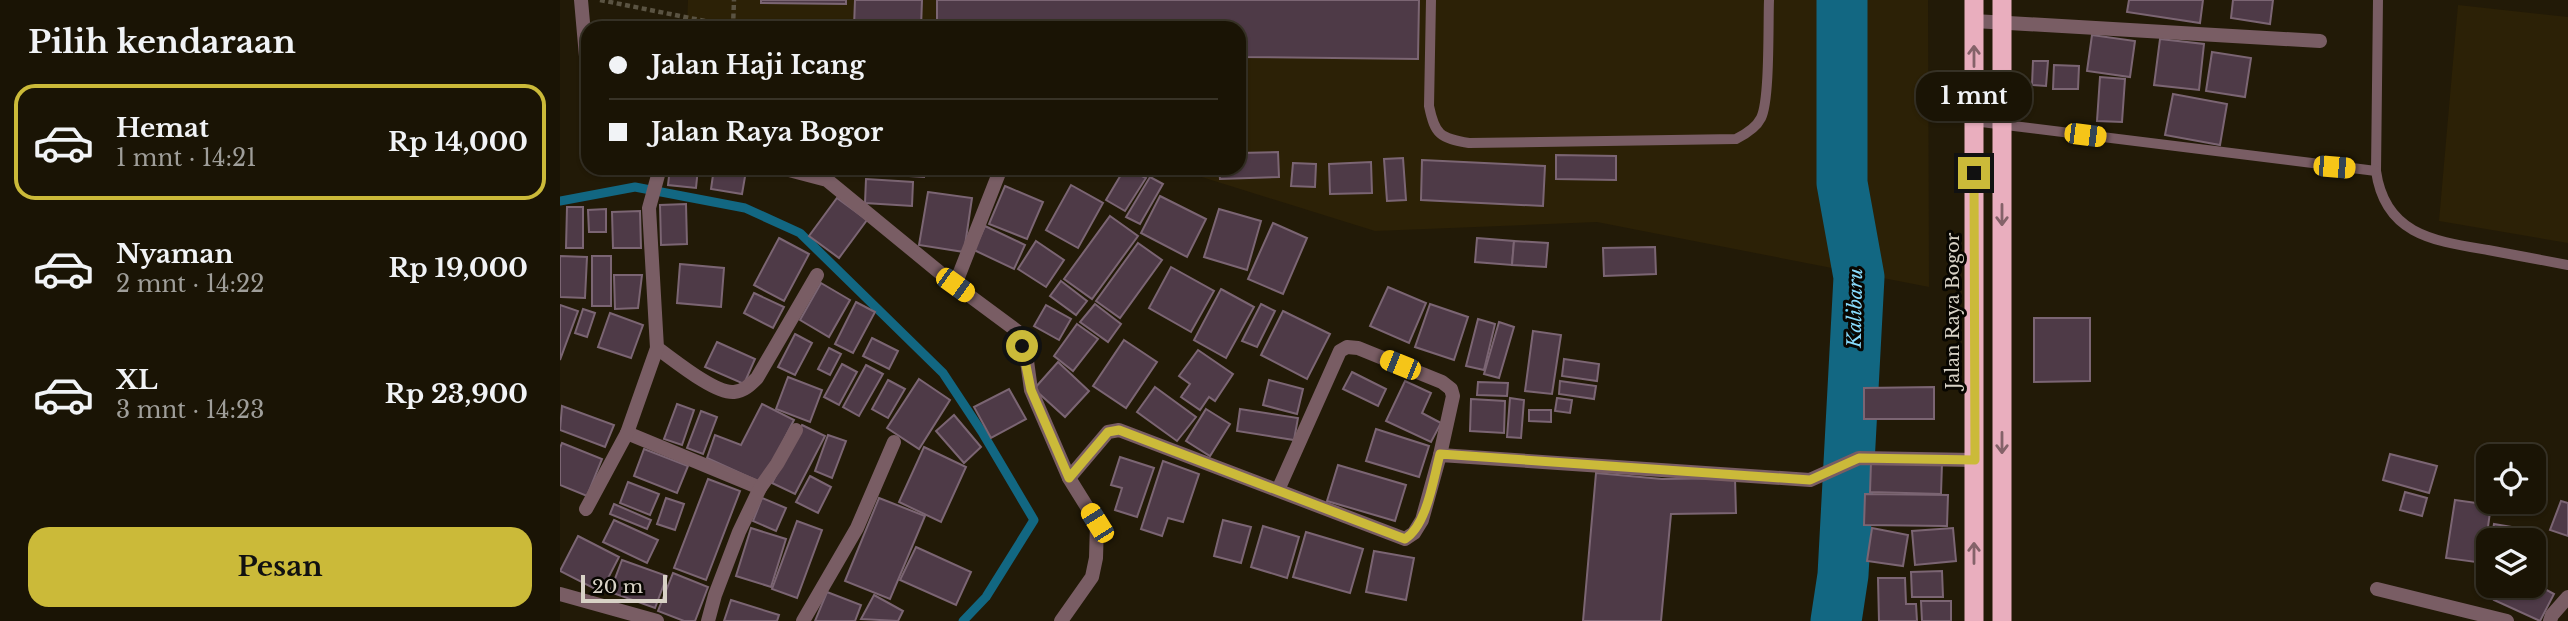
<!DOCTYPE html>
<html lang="id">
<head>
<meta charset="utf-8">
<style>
	body { margin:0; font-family:"Libre Baskerville",serif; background:#231d0f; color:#f1f3f6; height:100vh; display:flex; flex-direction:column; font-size:26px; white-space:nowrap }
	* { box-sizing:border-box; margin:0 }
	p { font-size:23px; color:#9f9e9a }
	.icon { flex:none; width:38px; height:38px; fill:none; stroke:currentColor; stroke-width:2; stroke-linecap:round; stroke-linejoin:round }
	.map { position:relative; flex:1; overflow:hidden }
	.details { display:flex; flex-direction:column; background:#1a1405; width:560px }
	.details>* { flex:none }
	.hud { position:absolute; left:21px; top:21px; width:665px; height:154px; border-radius:21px; box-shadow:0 2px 5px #0004,0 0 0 2px #383327; display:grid; align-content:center; height:154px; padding:0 28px; background:#1a1405 }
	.tools { position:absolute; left:1916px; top:444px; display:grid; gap:14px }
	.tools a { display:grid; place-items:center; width:70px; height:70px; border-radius:14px; background:#1a1405; box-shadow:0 2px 5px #0004,0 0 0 2px #383327; font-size:35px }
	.scale { position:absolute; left:21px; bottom:18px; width:86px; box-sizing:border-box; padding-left:7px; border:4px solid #d8d2c6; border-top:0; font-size:19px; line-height:24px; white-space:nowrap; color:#d8d2c6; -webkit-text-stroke:5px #080601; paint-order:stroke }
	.end { position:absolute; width:32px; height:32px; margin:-16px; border:9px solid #cbba39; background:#111; box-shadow:0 0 0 4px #111 }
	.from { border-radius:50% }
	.bubble { position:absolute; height:49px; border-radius:21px; background:#1a1405; box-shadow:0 2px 5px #0004,0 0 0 2px #383327; font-size:23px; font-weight:700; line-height:49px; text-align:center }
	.car { position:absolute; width:21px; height:42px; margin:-21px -10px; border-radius:9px; box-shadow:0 0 5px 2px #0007; background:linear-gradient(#f5c518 24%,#345 0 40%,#f5c518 0 76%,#345 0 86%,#f5c518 0) }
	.hud b { display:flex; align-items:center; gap:24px; height:66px; font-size:26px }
	.hud b+b { border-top:2px solid #383327 }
	.hud i { width:18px; height:18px; background:#f1f3f6 }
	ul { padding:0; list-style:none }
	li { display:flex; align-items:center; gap:21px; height:116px; margin:0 14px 10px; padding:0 14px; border:4px solid transparent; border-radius:21px }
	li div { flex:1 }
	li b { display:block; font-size:26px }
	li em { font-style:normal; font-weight:700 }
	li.current { border-color:#cbba39 }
	li>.icon { width:63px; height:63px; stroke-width:1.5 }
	h2 { padding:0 28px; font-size:32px; line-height:84px }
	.button { display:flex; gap:14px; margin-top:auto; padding:14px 28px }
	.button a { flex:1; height:80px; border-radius:21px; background:#cbba39; color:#111; font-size:28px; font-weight:700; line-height:80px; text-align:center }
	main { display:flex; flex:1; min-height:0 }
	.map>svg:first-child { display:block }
	.built { fill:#2c2106 }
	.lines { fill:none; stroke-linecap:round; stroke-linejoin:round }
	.stream { stroke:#126782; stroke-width:9 }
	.river { stroke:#126782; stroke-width:51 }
	.building { fill:#4e3a47; stroke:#7b6573; stroke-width:2 }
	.path { stroke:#5a5342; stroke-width:4.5; stroke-dasharray:5 3.5; stroke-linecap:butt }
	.service { stroke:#795d64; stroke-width:10 }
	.minor { stroke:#795d64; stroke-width:14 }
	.trunk { stroke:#e9aebe; stroke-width:19 }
	.oneway { stroke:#846269 }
	.route { stroke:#cbba39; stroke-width:9 }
	.labels { text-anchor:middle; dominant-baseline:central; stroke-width:6; stroke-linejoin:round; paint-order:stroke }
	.street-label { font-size:18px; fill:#d8d2c6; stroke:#080601 }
	.water-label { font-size:19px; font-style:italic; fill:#88dbfc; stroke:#080601 }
</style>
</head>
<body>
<main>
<section class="details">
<h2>Pilih kendaraan</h2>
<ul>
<li class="current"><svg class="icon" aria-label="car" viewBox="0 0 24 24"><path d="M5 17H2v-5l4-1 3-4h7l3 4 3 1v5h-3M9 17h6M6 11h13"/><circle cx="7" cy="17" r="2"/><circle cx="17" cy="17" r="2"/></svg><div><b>Hemat</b><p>1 mnt · 14:21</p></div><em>Rp 14,000</em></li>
<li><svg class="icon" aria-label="car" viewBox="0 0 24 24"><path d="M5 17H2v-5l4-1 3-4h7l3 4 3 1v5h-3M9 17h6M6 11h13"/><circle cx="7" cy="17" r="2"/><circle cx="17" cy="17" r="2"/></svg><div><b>Nyaman</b><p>2 mnt · 14:22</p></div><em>Rp 19,000</em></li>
<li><svg class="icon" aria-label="car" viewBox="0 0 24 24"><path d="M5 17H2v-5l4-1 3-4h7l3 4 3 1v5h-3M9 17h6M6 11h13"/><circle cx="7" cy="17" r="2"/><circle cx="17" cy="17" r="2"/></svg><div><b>XL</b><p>3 mnt · 14:23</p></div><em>Rp 23,900</em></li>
</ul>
<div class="button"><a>Pesan</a></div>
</section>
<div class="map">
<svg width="2008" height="621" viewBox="0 0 2008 621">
	<rect width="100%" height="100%" fill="#221a07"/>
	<g class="built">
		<polygon points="128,0 1368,0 1369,287 1037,222 815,231 613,168 679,168 679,28 127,28"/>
		<polygon points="1898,5 2008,17 2008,243 1879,221"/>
	</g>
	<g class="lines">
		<polyline class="stream" points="0,201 75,187 185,208 240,233 383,373 422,432 474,520 426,597 403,621"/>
		<polyline class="river" points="1276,621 1283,575 1299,277 1282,183 1282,0"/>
	</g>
	<g class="building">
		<polygon points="201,0 286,0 286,4 201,3"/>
		<polygon points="295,0 362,0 361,28 294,27"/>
		<polygon points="377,0 859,0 858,59 679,57 679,28 377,28"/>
		<polygon points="1569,0 1643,0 1640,23 1567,12"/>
		<polygon points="1673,0 1713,0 1710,24 1671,18"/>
		<polygon points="1532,35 1575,41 1570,77 1527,71"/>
		<polygon points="1600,39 1644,44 1639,90 1594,85"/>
		<polygon points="1652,52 1691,58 1685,97 1646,91"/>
		<polygon points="1473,61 1488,61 1486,86 1472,85"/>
		<polygon points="1494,65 1519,66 1518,89 1493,89"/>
		<polygon points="1540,77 1565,79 1562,122 1537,121"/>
		<polygon points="1613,94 1667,104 1660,145 1605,135"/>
		<polygon points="718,152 719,177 660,179 659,168 679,168 679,153"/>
		<polygon points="996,155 1056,156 1056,180 996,179"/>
		<polygon points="843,158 846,200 827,201 824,159"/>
		<polygon points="862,160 985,166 983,206 861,200"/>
		<polygon points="811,162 812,193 770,194 769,164"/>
		<polygon points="733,163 756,164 755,187 731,186"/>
		<polygon points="110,168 138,168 136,188 108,185"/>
		<polygon points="154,168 186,171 182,194 151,189"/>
		<polygon points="317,168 364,168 364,177 317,174"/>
		<polygon points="565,168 586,178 565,211 546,200"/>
		<polygon points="590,177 603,184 580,224 566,217"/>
		<polygon points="306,179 353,182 352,206 305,203"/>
		<polygon points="511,185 543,203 518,248 486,230"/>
		<polygon points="445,186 483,202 467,239 429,224"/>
		<polygon points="368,192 412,198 404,252 359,245"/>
		<polygon points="600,196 646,219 627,257 581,233"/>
		<polygon points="277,198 307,220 279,258 249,236"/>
		<polygon points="126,204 127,244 101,245 100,205"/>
		<polygon points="7,207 23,207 23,248 6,248"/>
		<polygon points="46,209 46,232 29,232 28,210"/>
		<polygon points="659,209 701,221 687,270 644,257"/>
		<polygon points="80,211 81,248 53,248 52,212"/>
		<polygon points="550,216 578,236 532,299 504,279"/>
		<polygon points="713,223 747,238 723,294 688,279"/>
		<polygon points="425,226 465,245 454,269 414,250"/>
		<polygon points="219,238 249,254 224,301 194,285"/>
		<polygon points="917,238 954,241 952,265 915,262"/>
		<polygon points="476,241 504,260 486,287 458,269"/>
		<polygon points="954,241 988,243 986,267 952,265"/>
		<polygon points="578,243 602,260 560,318 536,301"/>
		<polygon points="1095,247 1096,274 1044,276 1043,248"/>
		<polygon points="0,256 27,257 25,298 0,297"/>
		<rect x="32" y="256" width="19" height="50"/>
		<polygon points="120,264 164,268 161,307 117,303"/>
		<polygon points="611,267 654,291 631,332 589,308"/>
		<polygon points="54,275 82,275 78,308 55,309"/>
		<polygon points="501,281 527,301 516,315 490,296"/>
		<polygon points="261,283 290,300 269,337 240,320"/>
		<polygon points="828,287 866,303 849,343 810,326"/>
		<polygon points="661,289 694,307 666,358 634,340"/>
		<polygon points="194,293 224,307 213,328 184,313"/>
		<polygon points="296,302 315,312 293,353 275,344"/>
		<polygon points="535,304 561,324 548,342 520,322"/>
		<polygon points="701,304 715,311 697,347 682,341"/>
		<polygon points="870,304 908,317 894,360 855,347"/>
		<polygon points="0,305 18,311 0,360"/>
		<polygon points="486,305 511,319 499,340 474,326"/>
		<polygon points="23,309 35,313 27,337 15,333"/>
		<polygon points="723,311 770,334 747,379 701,355"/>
		<polygon points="50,313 83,325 71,358 38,347"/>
		<polygon points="1474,318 1530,318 1530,381 1474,382"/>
		<polygon points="918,319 935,324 924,370 906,366"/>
		<polygon points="939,322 954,327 939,378 924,374"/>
		<polygon points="517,324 538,339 513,371 494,356"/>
		<polygon points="973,331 1001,335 992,394 965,391"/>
		<polygon points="235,334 252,343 235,375 218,367"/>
		<polygon points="312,338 338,351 329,369 303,356"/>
		<polygon points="564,340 597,362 566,408 533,386"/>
		<polygon points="157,342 195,359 184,384 145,367"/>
		<polygon points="269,348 281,354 270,375 258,369"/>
		<polygon points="638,350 673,374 655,401 649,397 640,410 621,397 630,384 619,376"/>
		<polygon points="1004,359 1039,364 1037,381 1002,376"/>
		<polygon points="498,362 529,391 505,417 474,389"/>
		<polygon points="282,364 297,372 279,405 264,397"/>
		<polygon points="306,365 323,374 299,416 283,407"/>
		<polygon points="792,372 826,389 818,406 783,389"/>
		<polygon points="228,377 262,390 250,422 216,409"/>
		<polygon points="359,379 390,400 359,449 327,428"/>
		<polygon points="328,380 345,389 328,418 312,409"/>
		<polygon points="709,380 743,389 737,414 703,405"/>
		<polygon points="845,381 871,393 862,413 881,423 871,442 826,421"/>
		<polygon points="1000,381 1036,386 1034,399 999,394"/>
		<polygon points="918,382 948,383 947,396 917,395"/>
		<polygon points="595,387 636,417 617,441 577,412"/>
		<polygon points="1374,387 1374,419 1304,419 1304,388"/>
		<polygon points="449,389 466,419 431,438 414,407"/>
		<polygon points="950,398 964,400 961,438 947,437"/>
		<polygon points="997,398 1012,400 1010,413 995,411"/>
		<polygon points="911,399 945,401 944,433 910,431"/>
		<polygon points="117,404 134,410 122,445 104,439"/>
		<polygon points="202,404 234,420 202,483 147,458 155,435 181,445"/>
		<polygon points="2,406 54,425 45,447 0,430"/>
		<polygon points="646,409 670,424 650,456 626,441"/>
		<polygon points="680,409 738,418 734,440 677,431"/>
		<polygon points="969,410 991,410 991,422 969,421"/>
		<polygon points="141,411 157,417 143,454 127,448"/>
		<polygon points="394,415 421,447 404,463 376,431"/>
		<polygon points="242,425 265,436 235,494 212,483"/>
		<polygon points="816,429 869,446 859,477 806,461"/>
		<polygon points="268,435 286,441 272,478 255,471"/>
		<polygon points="2,443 42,459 27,496 0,485 0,448"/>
		<polygon points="364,447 406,467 381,522 339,502"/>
		<polygon points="84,449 128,466 117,493 74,476"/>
		<polygon points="1830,454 1877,466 1869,493 1823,480"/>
		<polygon points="560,457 594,468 577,517 555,510 562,488 551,485"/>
		<polygon points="603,461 639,474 623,522 608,518 602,536 581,529"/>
		<polygon points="1311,462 1382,463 1381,494 1310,492"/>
		<polygon points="778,465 846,485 835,521 767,501"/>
		<polygon points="1036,473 1102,479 1175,478 1176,513 1111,514 1101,621 1023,621"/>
		<polygon points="250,476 271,487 258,513 236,502"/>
		<polygon points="148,479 180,491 146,580 114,568"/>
		<polygon points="68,482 99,494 90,515 60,503"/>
		<polygon points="1845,492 1867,498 1862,516 1840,510"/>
		<polygon points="1305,494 1388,495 1387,526 1304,525"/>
		<polygon points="106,498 124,504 115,530 97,524"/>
		<polygon points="202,498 226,508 216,531 193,521"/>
		<polygon points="319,498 365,516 330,599 285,581"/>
		<polygon points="1895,500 1931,505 1923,563 1886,558"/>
		<polygon points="2001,501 2008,503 2008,536 1990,530"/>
		<polygon points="54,504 91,520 87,529 50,514"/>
		<polygon points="54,520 98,540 87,563 43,542"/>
		<polygon points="663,520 691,527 681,563 654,556"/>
		<polygon points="237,521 262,530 237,598 212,589"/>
		<polygon points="1934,524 1970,530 1968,541 1931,541"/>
		<polygon points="703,526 739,537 727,578 691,567"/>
		<polygon points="191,528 226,539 211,587 176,576"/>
		<polygon points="1312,528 1348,535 1343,566 1307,561"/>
		<polygon points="1393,528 1396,561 1355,565 1352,531"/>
		<polygon points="746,532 803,549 790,593 733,577"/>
		<polygon points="18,536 59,557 41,592 0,571"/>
		<polygon points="356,547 411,572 396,605 340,580"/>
		<polygon points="814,551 854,558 846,600 806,592"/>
		<polygon points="62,560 107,576 95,608 50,592"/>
		<polygon points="1382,571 1383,597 1352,597 1351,572"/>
		<polygon points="113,573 148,587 135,621 124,621 98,611"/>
		<polygon points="1318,578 1345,578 1346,604 1356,604 1357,621 1319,621"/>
		<polygon points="1974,583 1994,594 1980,621 1934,600 1941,586 1974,586"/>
		<polygon points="267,592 301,605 295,621 255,621"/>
		<polygon points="314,595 343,611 338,621 301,619"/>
		<polygon points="171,600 219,615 217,621 164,621"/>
		<polygon points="1361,601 1391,601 1391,621 1362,621"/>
	</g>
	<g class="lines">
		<g class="path">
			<polyline points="40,0 180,28"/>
			<polyline points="173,27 174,0"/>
		</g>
		<g class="service">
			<path d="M871,0L869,106C875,135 880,138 909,143L1176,139C1186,134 1196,128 1201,118C1210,100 1208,24 1209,0"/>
			<path d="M1818,0L1816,171C1825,235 1874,241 1928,250C1955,255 1981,260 2008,265"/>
			<polyline points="1413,121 1816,171"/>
		</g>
		<g class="minor">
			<polyline points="21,0 28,79"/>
			<polyline points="1414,21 1760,41"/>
			<polyline points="210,168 229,170 267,180 395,285 457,331 467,361 471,390 509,478 537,523 536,558 532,577 501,621"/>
			<polyline points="395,285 441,168"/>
			<path d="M97,348C114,360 155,394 174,392C184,391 190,385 197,378L257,275"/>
			<polyline points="67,433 200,488"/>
			<polyline points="509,478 548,432 559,430 845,539 854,533 862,520 880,455 1250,480 1299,458 1415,460"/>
			<polyline points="718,490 780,351 787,347 798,348 882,382 891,389 893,396 880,455"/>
			<polyline points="26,509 67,433 97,348 89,208 100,168"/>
			<polyline points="1817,589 1947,621"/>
			<polyline points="0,594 97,621"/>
			<polyline points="148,621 155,595 179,532 200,488 217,464 236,430"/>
			<polyline points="243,621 297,528 334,442"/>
			<polyline points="1990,621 1992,615 2008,597"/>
		</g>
		<g class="trunk">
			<polyline points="1414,0 1414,621"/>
			<polyline points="1442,0 1442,621"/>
		</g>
	</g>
	<defs><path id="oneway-shaft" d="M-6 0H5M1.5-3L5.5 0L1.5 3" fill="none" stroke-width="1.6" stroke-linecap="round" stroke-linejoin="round" transform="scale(1.75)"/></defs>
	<g class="oneway">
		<use href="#oneway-shaft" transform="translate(1414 56) rotate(-90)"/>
		<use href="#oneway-shaft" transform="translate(1442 215) rotate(90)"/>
		<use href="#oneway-shaft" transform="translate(1442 443) rotate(90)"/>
		<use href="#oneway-shaft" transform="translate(1414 553) rotate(-90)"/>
	</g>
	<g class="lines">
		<path class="route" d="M462,346L471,390L509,478L548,432L559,430L845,539C867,525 873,480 880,454L1250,480L1299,458L1415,460L1414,173"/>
	</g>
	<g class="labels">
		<g class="street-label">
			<text transform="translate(1393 311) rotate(-90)">Jalan Raya Bogor</text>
		</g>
		<g class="water-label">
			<text transform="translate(1295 308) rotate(-89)">Kalibaru</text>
		</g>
	</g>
</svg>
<div class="tools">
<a><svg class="icon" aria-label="locate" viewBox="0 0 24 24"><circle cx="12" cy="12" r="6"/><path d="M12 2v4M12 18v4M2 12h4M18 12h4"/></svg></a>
<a><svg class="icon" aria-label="layers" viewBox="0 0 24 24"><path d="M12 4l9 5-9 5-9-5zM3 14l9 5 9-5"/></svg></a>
</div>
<div class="scale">20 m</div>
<i class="end from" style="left:462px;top:346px"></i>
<i class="end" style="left:1414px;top:173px"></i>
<div class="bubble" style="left:1356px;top:72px;width:116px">1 mnt</div>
<i class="car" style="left:1525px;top:135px;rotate:97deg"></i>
<i class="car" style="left:1774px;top:167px;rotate:95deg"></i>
<i class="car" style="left:395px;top:285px;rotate:126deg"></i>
<i class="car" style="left:840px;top:365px;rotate:292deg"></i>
<i class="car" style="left:537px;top:523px;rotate:328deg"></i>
<div class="hud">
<b><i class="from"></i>Jalan Haji Icang</b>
<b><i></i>Jalan Raya Bogor</b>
</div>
</div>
</main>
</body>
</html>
